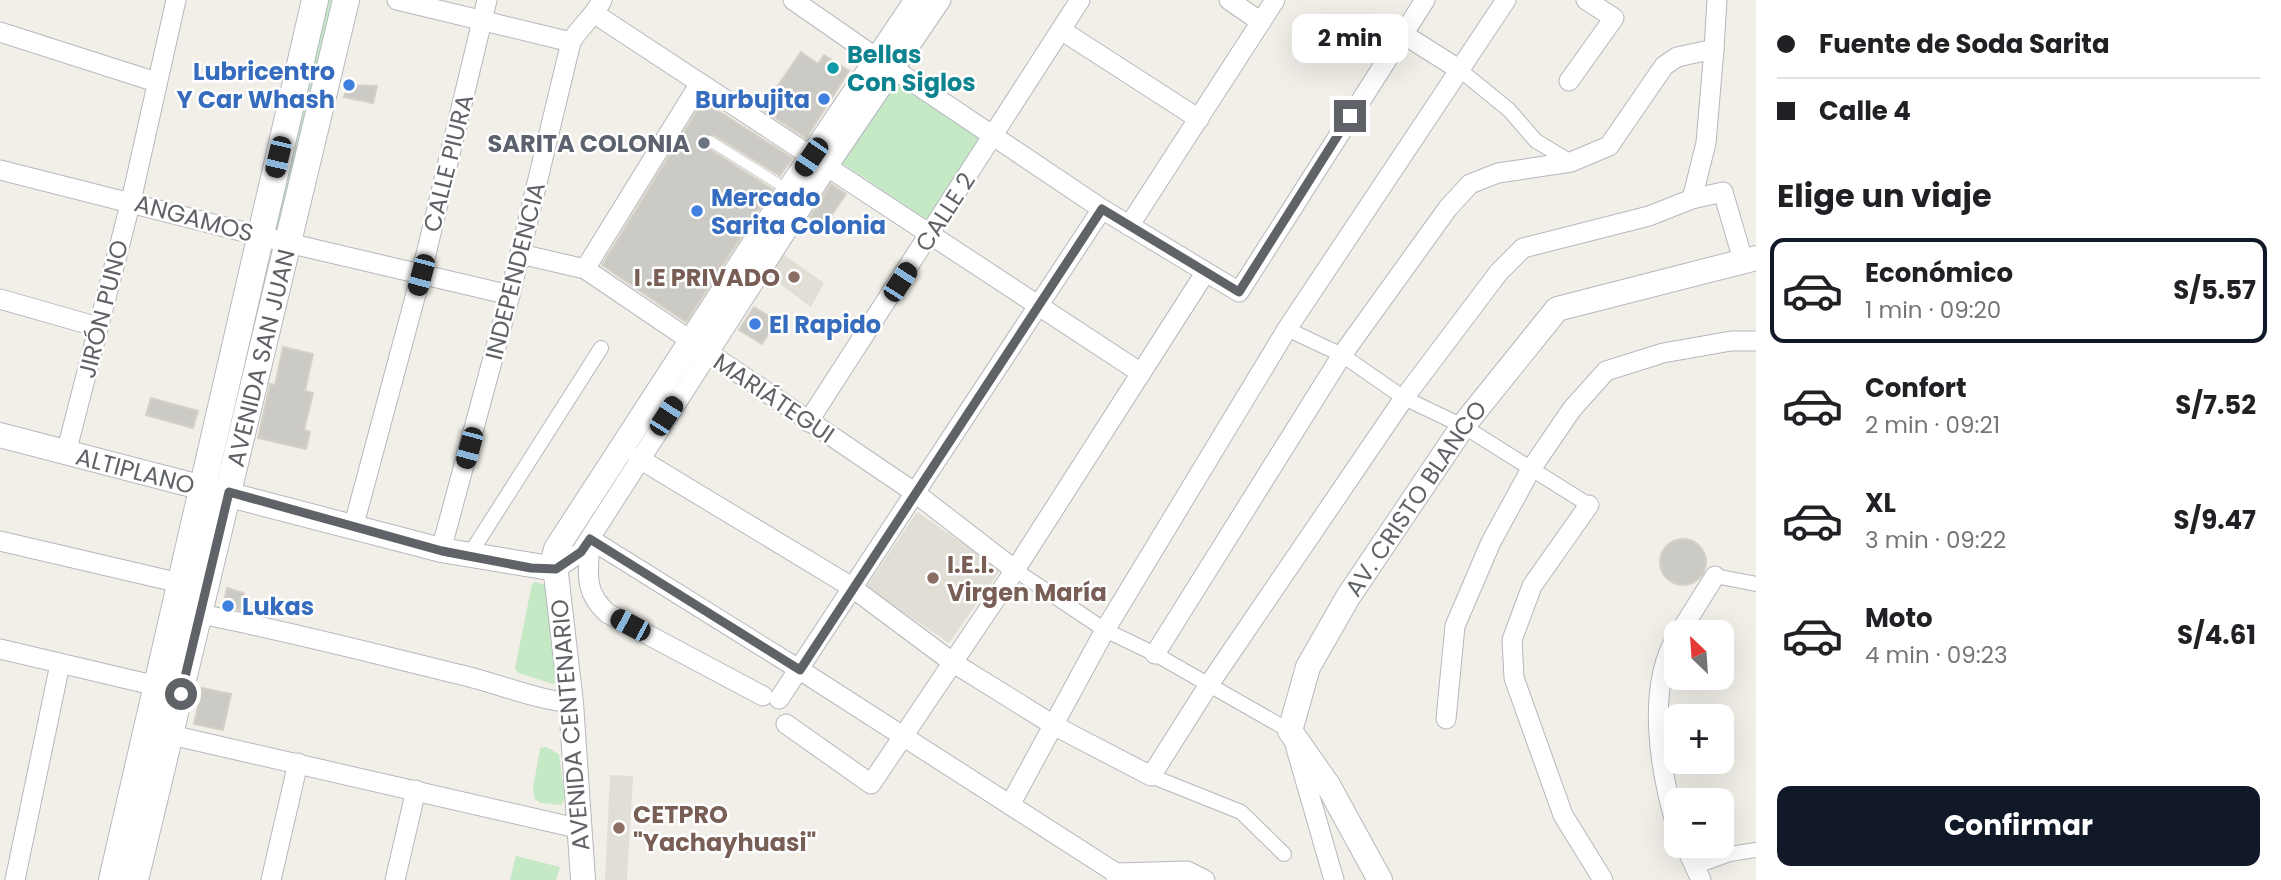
<!DOCTYPE html>
<html lang="es">
<head>
<meta charset="utf-8">
<style>
	body { margin:0; font-family:Poppins,sans-serif; background:#f6f6f6; color:#202124; height:100vh; display:flex; flex-direction:column; font-size:26px; white-space:nowrap }
	* { box-sizing:border-box; margin:0 }
	p { font-size:23px; color:#757577 }
	.icon { flex:none; width:38px; height:38px; fill:none; stroke:currentColor; stroke-width:2; stroke-linecap:round; stroke-linejoin:round }
	.map { position:relative; flex:1; overflow:hidden }
	.drawer { display:flex; flex-direction:column; background:#fff; width:525px }
	.drawer>* { flex:none }
	.banner { display:grid; align-content:center; height:154px; padding:0 21px; background:#fff }
	.needle { width:46px; rotate:335deg }
	.controls { position:absolute; left:1664px; top:620px; display:grid; gap:14px }
	.controls a { display:grid; place-items:center; width:70px; height:70px; border-radius:14px; background:#fff; box-shadow:0 7px 28px #0002; font-size:35px }
	.end { position:absolute; width:32px; height:32px; margin:-16px; border:9px solid #5f6368; background:#fff; box-shadow:0 0 0 4px #fff }
	.from { border-radius:50% }
	.bubble { position:absolute; height:49px; border-radius:14px; background:#fff; box-shadow:0 7px 28px #0002; font-size:23px; font-weight:700; line-height:49px; text-align:center }
	.car { position:absolute; width:21px; height:42px; margin:-21px -10px; border-radius:9px; box-shadow:0 0 5px 2px #0007; background:linear-gradient(#222 24%,#8ab4d8 0 40%,#222 0 76%,#8ab4d8 0 86%,#222 0) }
	.banner b { display:flex; align-items:center; gap:24px; height:66px; font-size:26px }
	.banner b+b { border-top:2px solid #e0e0e0 }
	.banner i { width:18px; height:18px; background:#202124 }
	ul { padding:0; list-style:none }
	li { display:flex; align-items:center; gap:21px; height:105px; margin:0 14px 10px; padding:0 7px; border:4px solid transparent; border-radius:14px }
	li div { flex:1 }
	li b { display:block; font-size:26px }
	li em { font-style:normal; font-weight:700 }
	li.current { border-color:#111827 }
	li>.icon { width:63px; height:63px; stroke-width:1.5 }
	h2 { padding:0 21px; font-size:32px; line-height:84px }
	.action { display:flex; gap:14px; margin-top:auto; padding:14px 21px }
	.action a { flex:1; height:80px; border-radius:14px; background:#111827; color:#fff; font-size:28px; font-weight:700; line-height:80px; text-align:center }
	main { display:flex; flex:1; min-height:0 }
	.map>svg:first-child { display:block }
	.education { fill:#e1ded6 }
	.green { fill:#c5e8c5 }
	.building { fill:#cccac5; stroke:#d6d1c6; stroke-width:2 }
	.lines { fill:none; stroke-linecap:round; stroke-linejoin:round }
	.service-casing { stroke:#b5b8bc; stroke-width:11 }
	.pedestrian-casing { stroke:#b5b8bc; stroke-width:16 }
	.minor-casing { stroke:#b5b8bc; stroke-width:21 }
	.tertiary-casing { stroke:#b5b8bc; stroke-width:26 }
	.secondary-casing { stroke:#b6babf; stroke-width:28 }
	.service { stroke:#fff; stroke-width:10 }
	.pedestrian { stroke:#fff; stroke-width:14 }
	.minor { stroke:#fff; stroke-width:19 }
	.tertiary { stroke:#fff; stroke-width:24 }
	.secondary { stroke:#fff; stroke-width:26 }
	.route { stroke:#5f6368; stroke-width:9 }
	.culture-dot { fill:#0f9aa8; stroke:#fff; stroke-width:2.5 }
	.shop-dot { fill:#3f7fe0; stroke:#fff; stroke-width:2.5 }
	.worship-dot { fill:#6b7280; stroke:#fff; stroke-width:2.5 }
	.education-dot { fill:#8d6e63; stroke:#fff; stroke-width:2.5 }
	.labels { text-anchor:middle; dominant-baseline:central; stroke-width:5; stroke-linejoin:round; paint-order:stroke }
	.culture-label { font-size:24px; font-weight:bold; fill:#0d838f; stroke:#fff; text-anchor:start }
	.shop-label { font-size:24px; font-weight:bold; fill:#366cbe; stroke:#fff; text-anchor:start }
	.worship-label { font-size:24px; font-weight:bold; fill:#5b616d; stroke:#fff; text-anchor:end }
	.street-label { font-size:24px; fill:#5f6368; stroke:#fff }
	.education-label { font-size:24px; font-weight:bold; fill:#785e54; stroke:#fff; text-anchor:start }
</style>
</head>
<body>
<main>
<div class="map">
<svg width="1756" height="880" viewBox="0 0 1756 880">
	<rect width="100%" height="100%" fill="#f1efe8"/>
	<g class="education">
		<polygon points="780,252 824,283 811,307 764,272"/>
		<polygon points="917,512 1001,569 949,643 866,587"/>
		<polygon points="610,775 633,776 627,880 605,880"/>
	</g>
	<g class="green">
		<polygon points="321,0 337,0 281,229 271,226"/>
		<polygon points="895,83 981,139 927,220 842,163"/>
		<polygon points="536,582 548,586 560,681 553,684 518,673 515,668 532,584"/>
		<polygon points="546,747 559,754 565,799 561,805 541,803 535,799 533,789 540,748"/>
		<polygon points="516,856 560,867 556,880 510,880"/>
	</g>
	<g class="building">
		<polygon points="801,52 818,64 824,55 849,71 806,138 762,109"/>
		<polygon points="349,85 377,86 373,103 344,97"/>
		<polygon points="703,101 792,158 780,176 714,135 704,137 706,147 772,189 686,322 602,265"/>
		<polygon points="831,184 846,194 824,226 810,217"/>
		<polygon points="754,307 777,321 762,344 739,330"/>
		<polygon points="283,347 313,354 305,391 313,393 304,430 310,432 306,449 258,438 270,384 275,385"/>
		<polygon points="151,398 198,411 193,428 146,415"/>
		<circle cx="1683" cy="562" r="23"/>
		<polygon points="227,588 244,593 240,610 223,606"/>
		<polygon points="202,688 231,694 223,730 194,724"/>
	</g>
	<g class="lines">
		<g class="service-casing">
			<polyline id="service" points="710,141 788,190"/>
		</g>
		<g class="pedestrian-casing">
			<g id="pedestrian">
				<polyline points="1460,70 1509,110 1536,141 1571,162"/>
				<polyline points="1287,329 1342,355 1404,398 1463,426 1589,505"/>
				<polyline points="468,557 601,348"/>
				<polyline points="1015,570 1105,630 1155,654 1290,731"/>
				<polyline points="1715,576 1756,584"/>
				<polyline points="1151,776 1241,812 1284,854"/>
				<polyline points="1694,867 1730,854 1756,850"/>
			</g>
		</g>
		<g class="minor-casing">
			<g id="minor">
				<polyline points="397,0 571,42"/>
				<polyline points="793,0 878,59"/>
				<polyline points="1229,0 1261,22"/>
				<polyline points="595,14 1141,373"/>
				<polyline points="1061,30 1199,119"/>
				<polyline points="0,32 156,82"/>
				<polyline points="1403,34 1460,70"/>
				<polyline points="895,70 1102,209 1239,292 1425,0"/>
				<polyline points="1569,81 1614,18 1586,0"/>
				<polyline points="0,170 288,243 510,295"/>
				<polyline points="1692,199 1706,143 1714,49"/>
				<polyline points="1129,226 1275,0"/>
				<polyline points="520,254 585,269 914,492 1015,570"/>
				<polyline points="585,269 700,83"/>
				<polyline points="0,299 98,327"/>
				<polyline points="808,422 1080,0"/>
				<polyline points="66,453 131,201 176,0"/>
				<polyline points="638,458 850,586 952,662 1055,726 1151,776 1208,686 1404,398 1499,272 1523,248 1649,216 1692,199 1723,192 1743,260"/>
				<polyline points="1589,505 1532,586 1512,640 1514,678 1563,815 1603,880"/>
				<polyline points="353,528 421,275 487,0"/>
				<polyline points="0,541 180,583"/>
				<path d="M441,550L510,295L571,42C580,26 594,17 602,0"/>
				<polyline points="556,569 581,552 827,168 941,0"/>
				<path d="M200,614C288,631 375,654 462,675C499,684 534,699 571,703"/>
				<polyline points="1680,632 1715,576"/>
				<path d="M1676,638C1646,689 1660,771 1676,825"/>
				<polyline points="0,649 157,686"/>
				<polyline points="1155,654 1342,355 1448,208 1470,184 1498,173 1571,162 1609,146 1664,66 1677,57 1714,49 1717,0"/>
				<path d="M763,696L607,613C582,590 589,571 590,539L800,670L1116,873V880"/>
				<polyline points="779,699 1102,209"/>
				<polyline points="1446,719 1455,626 1491,542 1531,469 1572,409 1606,371 1663,353 1731,341 1756,341"/>
				<polyline points="786,724 871,784 1015,570 1205,273"/>
				<polyline points="158,732 581,829"/>
				<polyline points="1296,748 1334,880"/>
				<polyline points="1010,805 1105,630 1287,329 1506,0"/>
				<polyline points="1685,845 1701,880"/>
				<polyline points="1116,873 1187,871 1205,880"/>
				<polyline points="15,880 60,664"/>
				<polyline points="271,880 298,763"/>
				<polyline points="395,880 416,790"/>
			</g>
		</g>
		<g class="tertiary-casing">
			<g id="tertiary">
				<path id="s1" d="M0,435L441,550L556,569"/>
				<polyline points="583,880 571,703 554,557 556,549 789,190 917,0"/>
				<path id="s2" d="M1380,880L1328,785L1290,731L1308,667L1348,597L1463,426L1557,309L1756,258"/>
			</g>
		</g>
		<g class="secondary-casing">
			<g id="secondary">
				<polyline points="112,880 315,0"/>
				<path id="s3" d="M135,880L346,0"/>
			</g>
		</g>
		<use href="#service" class="service"/>
		<use href="#pedestrian" class="pedestrian"/>
		<use href="#minor" class="minor"/>
		<use href="#tertiary" class="tertiary"/>
		<use href="#secondary" class="secondary"/>
	</g>
	<g class="lines">
		<polyline class="route" points="181,694 229,492 442,551 531,568 556,569 581,552 590,539 800,670 1102,209 1239,292 1350,116"/>
	</g>
	<circle class="culture-dot" cx="833" cy="68" r="7"/>
	<g class="shop-dot">
		<circle cx="349" cy="85" r="7"/>
		<circle cx="824" cy="99" r="7"/>
		<circle cx="697" cy="211" r="7"/>
		<circle cx="755" cy="324" r="7"/>
		<circle cx="228" cy="606" r="7"/>
	</g>
	<circle class="worship-dot" cx="704" cy="143" r="7"/>
	<g class="education-dot">
		<circle cx="794" cy="277" r="7"/>
		<circle cx="933" cy="578" r="7"/>
		<circle cx="619" cy="828" r="7"/>
	</g>
	<g class="labels">
		<g class="culture-label">
			<text x="847" y="54">Bellas<tspan x="847" dy="28">Con Siglos</tspan></text>
		</g>
		<g class="shop-label">
			<text x="335" y="71" text-anchor="end">Lubricentro<tspan x="335" dy="28">Y Car Whash</tspan></text>
			<text x="810" y="99" text-anchor="end">Burbujita</text>
			<text x="711" y="197">Mercado<tspan x="711" dy="28">Sarita Colonia</tspan></text>
			<text x="769" y="324">El Rapido</text>
			<text x="242" y="606">Lukas</text>
		</g>
		<g class="worship-label">
			<text x="690" y="143">SARITA COLONIA</text>
		</g>
		<g class="street-label">
			<text transform="translate(448 163) rotate(-76)">CALLE PIURA</text>
			<text transform="translate(945 212) rotate(-57)">CALLE 2</text>
			<text transform="translate(194 218) rotate(15)">ANGAMOS</text>
			<text transform="translate(515 271) rotate(-76)">INDEPENDENCIA</text>
			<text transform="translate(103 309) rotate(-76)">JIRÓN PUNO</text>
			<text stroke="none"><textPath href="#s3" startOffset="537">AVENIDA SAN JUAN</textPath></text>
			<text transform="translate(774 398) rotate(34)">MARIÁTEGUI</text>
			<text stroke="none"><textPath href="#s1" startOffset="140">ALTIPLANO</textPath></text>
			<text stroke="none"><textPath href="#s2" startOffset="441">AV. CRISTO BLANCO</textPath></text>
			<text transform="translate(570 725) rotate(-95)">AVENIDA CENTENARIO</text>
		</g>
		<g class="education-label">
			<text x="780" y="277" text-anchor="end">I .E PRIVADO</text>
			<text x="947" y="564">I.E.I.<tspan x="947" dy="28">Virgen María</tspan></text>
			<text x="633" y="814">CETPRO<tspan x="633" dy="28">"Yachayhuasi"</tspan></text>
		</g>
	</g>
</svg>
<div class="controls">
<a><svg class="needle" viewBox="-14 -14 28 28"><path d="M0-13l5 13h-10z" fill="#e53935"/><path d="M0 13l5-13h-10z" fill="#757577"/></svg></a>
<a>+</a>
<a>−</a>
</div>
<i class="end from" style="left:181px;top:694px"></i>
<i class="end" style="left:1350px;top:116px"></i>
<div class="bubble" style="left:1292px;top:14px;width:116px">2 min</div>
<i class="car" style="left:278px;top:157px;rotate:193deg"></i>
<i class="car" style="left:811px;top:157px;rotate:214deg"></i>
<i class="car" style="left:421px;top:275px;rotate:195deg"></i>
<i class="car" style="left:900px;top:282px;rotate:33deg"></i>
<i class="car" style="left:666px;top:416px;rotate:33deg"></i>
<i class="car" style="left:469px;top:448px;rotate:195deg"></i>
<i class="car" style="left:630px;top:625px;rotate:298deg"></i>
</div>
<section class="drawer">
<div class="banner">
<b><i class="from"></i>Fuente de Soda Sarita</b>
<b><i></i>Calle 4</b>
</div>
<h2>Elige un viaje</h2>
<ul>
<li class="current"><svg class="icon" aria-label="car" viewBox="0 0 24 24"><path d="M5 17H2v-5l4-1 3-4h7l3 4 3 1v5h-3M9 17h6M6 11h13"/><circle cx="7" cy="17" r="2"/><circle cx="17" cy="17" r="2"/></svg><div><b>Económico</b><p>1 min · 09:20</p></div><em>S/5.57</em></li>
<li><svg class="icon" aria-label="car" viewBox="0 0 24 24"><path d="M5 17H2v-5l4-1 3-4h7l3 4 3 1v5h-3M9 17h6M6 11h13"/><circle cx="7" cy="17" r="2"/><circle cx="17" cy="17" r="2"/></svg><div><b>Confort</b><p>2 min · 09:21</p></div><em>S/7.52</em></li>
<li><svg class="icon" aria-label="car" viewBox="0 0 24 24"><path d="M5 17H2v-5l4-1 3-4h7l3 4 3 1v5h-3M9 17h6M6 11h13"/><circle cx="7" cy="17" r="2"/><circle cx="17" cy="17" r="2"/></svg><div><b>XL</b><p>3 min · 09:22</p></div><em>S/9.47</em></li>
<li><svg class="icon" aria-label="car" viewBox="0 0 24 24"><path d="M5 17H2v-5l4-1 3-4h7l3 4 3 1v5h-3M9 17h6M6 11h13"/><circle cx="7" cy="17" r="2"/><circle cx="17" cy="17" r="2"/></svg><div><b>Moto</b><p>4 min · 09:23</p></div><em>S/4.61</em></li>
</ul>
<div class="action"><a>Confirmar</a></div>
</section>
</main>
</body>
</html>
